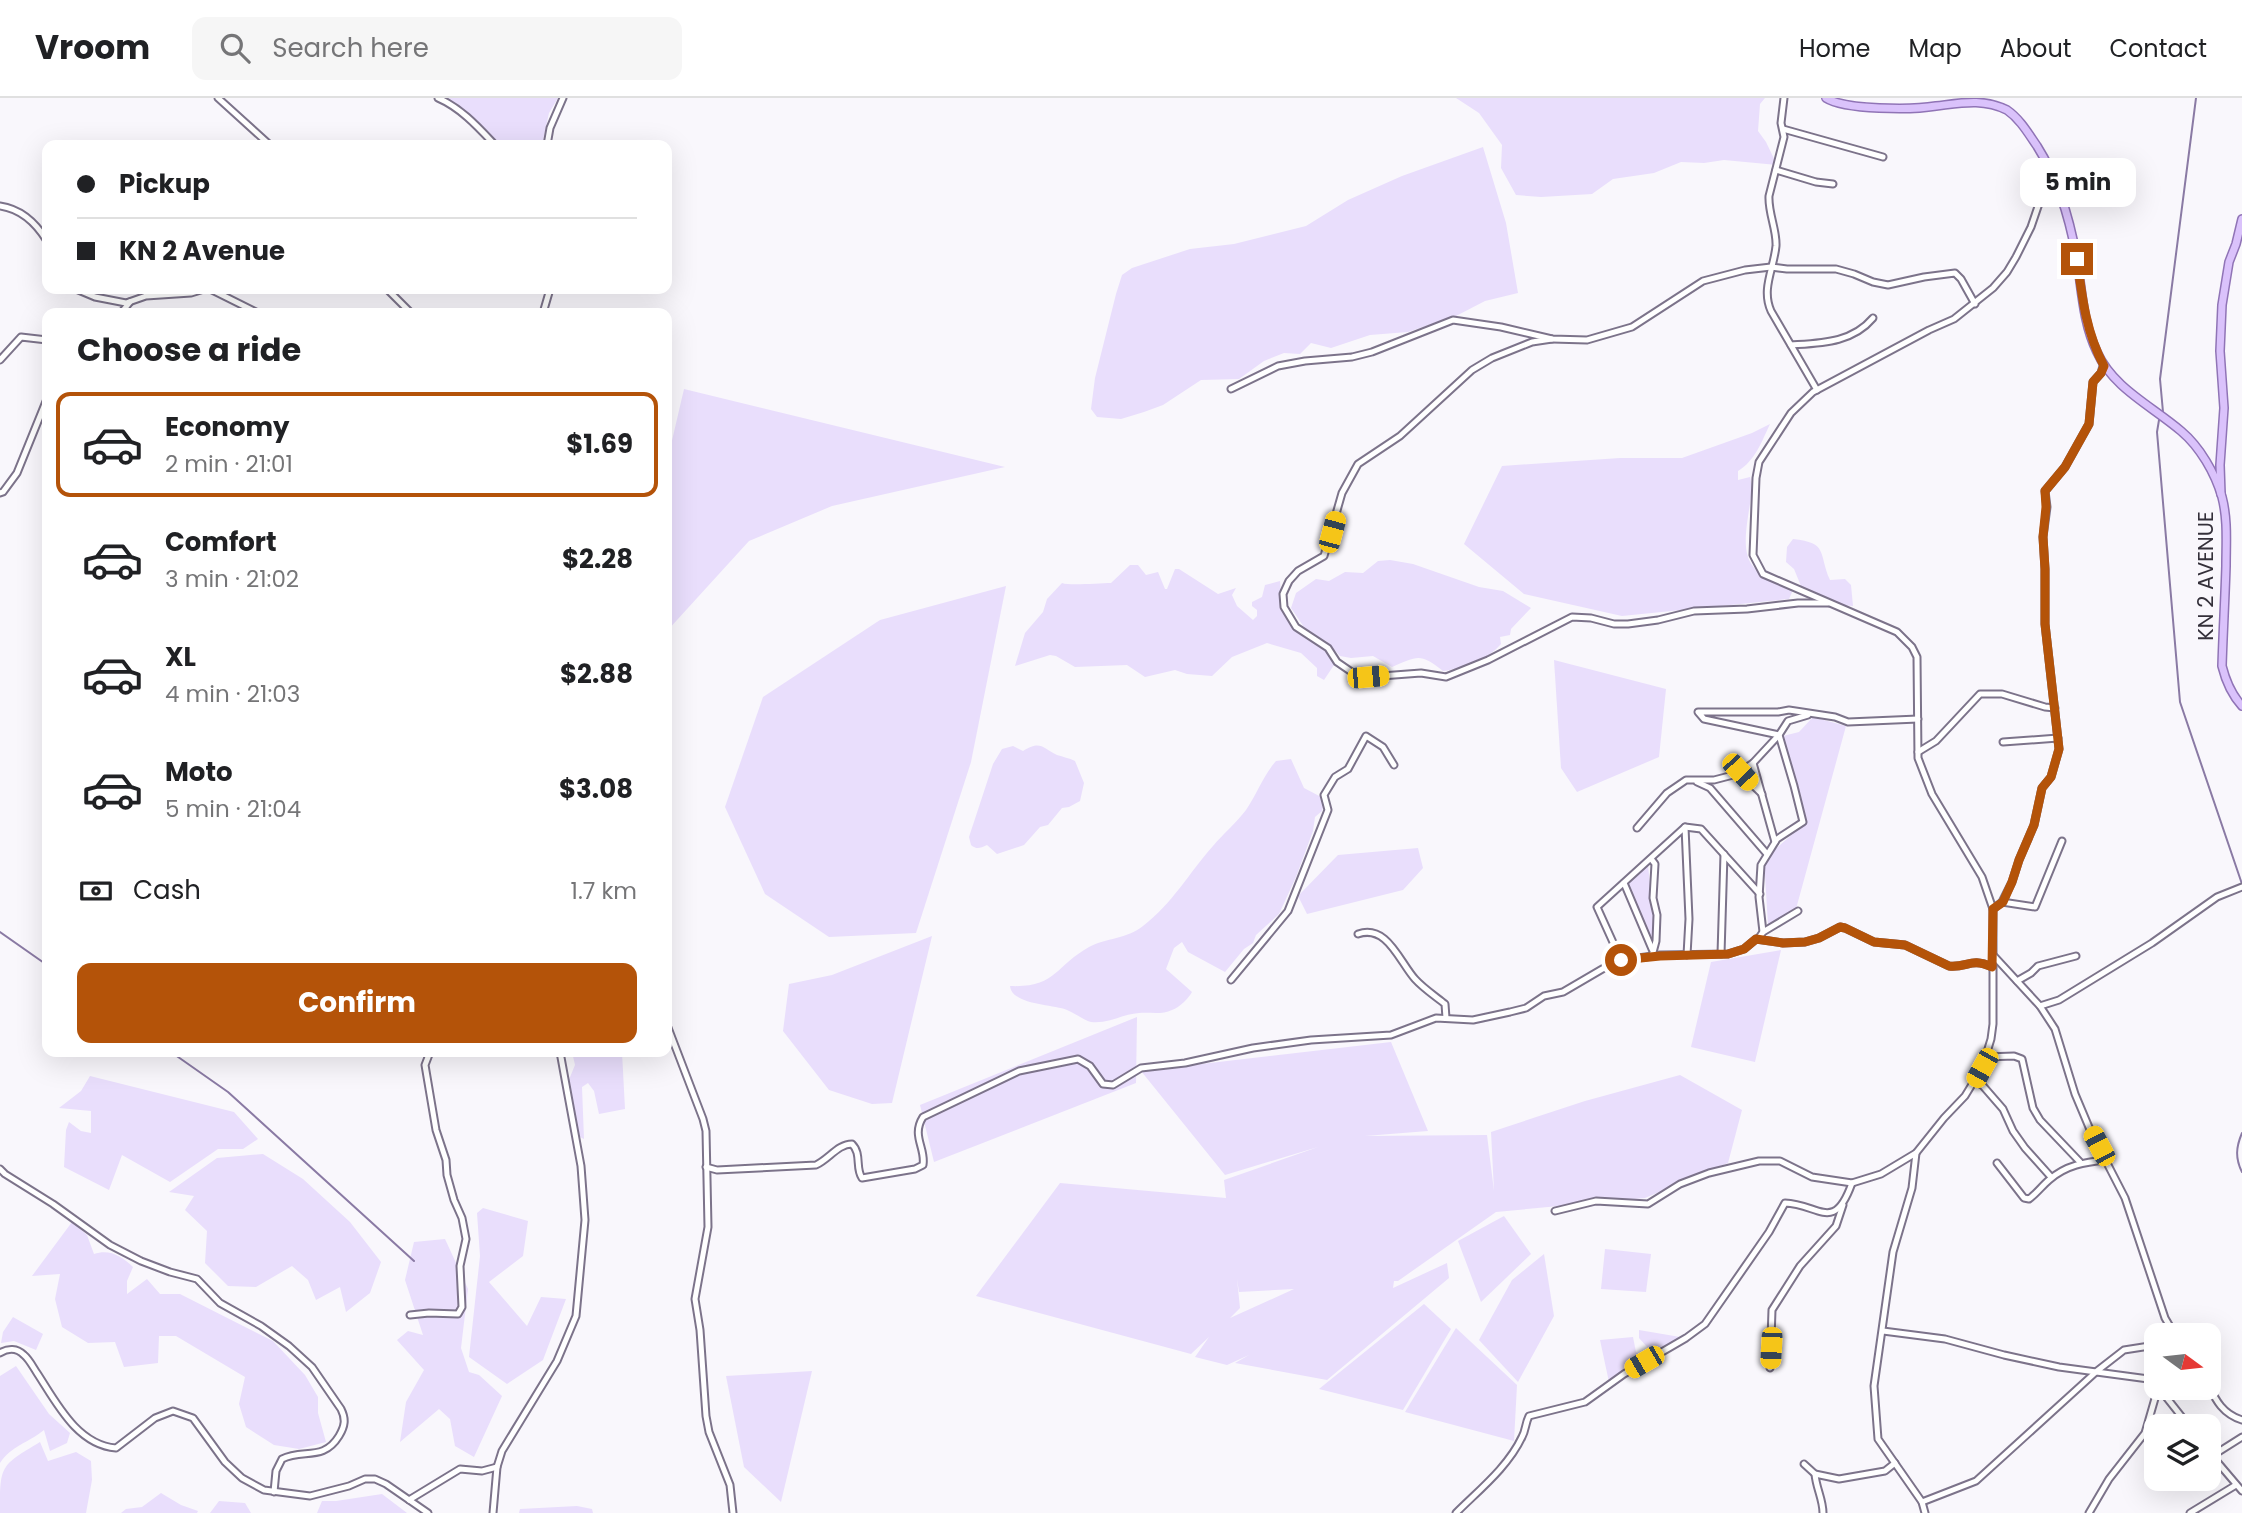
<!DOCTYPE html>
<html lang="en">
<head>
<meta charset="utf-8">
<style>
	body { margin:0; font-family:Poppins,sans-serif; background:#f6f6f6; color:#202124; height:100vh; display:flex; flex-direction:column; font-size:26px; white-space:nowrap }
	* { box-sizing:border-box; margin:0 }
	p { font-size:23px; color:#757577 }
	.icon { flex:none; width:38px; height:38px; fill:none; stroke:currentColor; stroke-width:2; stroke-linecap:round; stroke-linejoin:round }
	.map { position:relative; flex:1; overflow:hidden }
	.details { position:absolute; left:42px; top:210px; width:630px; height:749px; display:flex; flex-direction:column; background:#fff; border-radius:14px; box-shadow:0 7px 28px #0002 }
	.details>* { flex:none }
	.guide { position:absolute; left:42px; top:42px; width:630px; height:154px; border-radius:14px; box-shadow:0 7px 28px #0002; display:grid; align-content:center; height:154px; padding:0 35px; background:#fff }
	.needle { width:46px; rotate:105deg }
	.tools { position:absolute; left:2144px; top:1225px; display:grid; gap:14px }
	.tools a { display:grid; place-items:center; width:77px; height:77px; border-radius:14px; background:#fff; box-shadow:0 7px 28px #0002; font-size:35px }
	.end { position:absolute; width:32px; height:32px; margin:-16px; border:9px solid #b45309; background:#fff; box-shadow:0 0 0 4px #fff }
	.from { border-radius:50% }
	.bubble { position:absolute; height:49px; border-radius:14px; background:#fff; box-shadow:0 7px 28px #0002; font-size:23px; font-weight:700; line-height:49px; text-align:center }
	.car { position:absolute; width:21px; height:42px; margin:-21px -10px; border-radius:9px; box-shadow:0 0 5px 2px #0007; background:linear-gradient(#f5c518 24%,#345 0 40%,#f5c518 0 76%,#345 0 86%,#f5c518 0) }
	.guide b { display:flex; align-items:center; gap:24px; height:66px; font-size:26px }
	.guide b+b { border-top:2px solid #e0e0e0 }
	.guide i { width:18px; height:18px; background:#202124 }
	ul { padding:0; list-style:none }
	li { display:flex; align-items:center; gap:21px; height:105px; margin:0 14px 10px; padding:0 21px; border:4px solid transparent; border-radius:14px }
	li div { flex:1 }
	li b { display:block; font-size:26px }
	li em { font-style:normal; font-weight:700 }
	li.on { border-color:#b45309 }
	li>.icon { width:63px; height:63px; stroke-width:1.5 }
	h2 { padding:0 35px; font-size:32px; line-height:84px }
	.pay { display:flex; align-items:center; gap:18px; height:77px; padding:0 35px; font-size:26px }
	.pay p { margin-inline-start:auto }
	.action { display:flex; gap:14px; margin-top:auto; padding:14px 35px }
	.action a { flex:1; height:80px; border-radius:14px; background:#b45309; color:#fff; font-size:28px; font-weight:700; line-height:80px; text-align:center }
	header { display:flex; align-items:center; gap:42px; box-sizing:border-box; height:98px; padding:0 35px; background:#fff; border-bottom:2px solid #e0e0e0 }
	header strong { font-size:33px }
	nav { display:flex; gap:38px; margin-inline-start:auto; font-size:24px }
	.search { width:490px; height:63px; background:#f6f6f6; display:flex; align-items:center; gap:18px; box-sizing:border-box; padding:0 24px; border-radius:14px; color:#757577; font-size:26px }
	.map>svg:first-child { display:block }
	.green { fill:#e9defc; fill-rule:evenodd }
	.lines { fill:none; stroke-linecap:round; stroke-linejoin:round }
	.stream { stroke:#8a7aa4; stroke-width:2 }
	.minor-casing { stroke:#7c738a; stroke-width:9 }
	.major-casing { stroke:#9074b6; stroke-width:10 }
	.minor { stroke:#fff; stroke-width:5 }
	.major { stroke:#dac2fb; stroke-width:7 }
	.route { stroke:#b45309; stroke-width:9 }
	.labels { text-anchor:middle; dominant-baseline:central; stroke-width:5; stroke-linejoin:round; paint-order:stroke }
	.street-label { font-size:21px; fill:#34303a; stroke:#f9f7fc }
</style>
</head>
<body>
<header>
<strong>Vroom</strong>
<div class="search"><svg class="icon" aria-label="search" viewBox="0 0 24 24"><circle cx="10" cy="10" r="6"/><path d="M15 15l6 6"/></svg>Search here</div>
<nav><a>Home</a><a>Map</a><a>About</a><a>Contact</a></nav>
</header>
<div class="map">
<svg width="2242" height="1415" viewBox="0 0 2242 1415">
	<rect width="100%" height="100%" fill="#f9f7fc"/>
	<g class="green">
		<polygon points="442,0 558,0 549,15 542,47 498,47 483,31"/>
		<polygon points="1456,0 1765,0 1760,6 1758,33 1766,44 1777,67 1724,62 1704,65 1681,64 1654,75 1613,81 1592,96 1541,99 1516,97 1501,70 1502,47 1479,15"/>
		<polygon points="1483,49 1506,125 1518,195 1485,203 1456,218 1408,234 1370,237 1331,250 1311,245 1300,256 1284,255 1264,263 1239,281 1201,282 1163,307 1144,314 1121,321 1097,319 1091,311 1095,280 1116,196 1122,177 1132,170 1190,151 1234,146 1306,128 1348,102 1402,78"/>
		<polygon points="684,291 1005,369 832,408 749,443 667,533 667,364"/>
		<path d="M1770,326C1762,343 1755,363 1738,373V382L1750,379C1753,390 1751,400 1749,412C1741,462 1745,473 1793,492L1789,501L1622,518L1524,496L1464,446L1502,368L1620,360H1682L1752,335Z"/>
		<path d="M1793,441C1829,445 1818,455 1830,482L1845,481L1851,487L1853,508L1840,507L1801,488L1794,471L1786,464L1787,449Z"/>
		<path d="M1390,462L1413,466L1479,489L1503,493L1531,510L1511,531L1510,537L1500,539L1501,546C1486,563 1465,570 1443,573C1420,555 1418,558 1392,569L1373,558L1351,560L1340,558L1326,543L1310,538L1291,510L1296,495L1316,481L1329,483L1345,474L1363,475L1378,463Z"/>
		<path d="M1130,467H1138L1146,477L1158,474L1165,491H1167L1175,471H1179L1218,496L1236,490L1232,497L1237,508L1253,522L1257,518V512L1252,508V504L1262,499L1265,487L1280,483L1282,512L1302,537L1327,551L1333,561L1334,567L1324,582L1317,578V570L1301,555L1267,545L1232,559L1212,578L1187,576L1175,572L1145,579L1127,567L1075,569L1056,558L1050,557L1015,568L1025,535L1043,514L1047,501L1062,485C1070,488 1099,485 1111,485Z"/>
		<polygon points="1006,488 971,664 916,835 829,839 765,796 725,709 763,599 880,522"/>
		<polygon points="1554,562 1666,591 1659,659 1577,694 1561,670"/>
		<polygon points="1813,619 1846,628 1796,811 1768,827 1764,761 1805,725 1783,638 1799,634"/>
		<path d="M1013,648L1023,653C1041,642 1042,650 1057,657C1063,659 1069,660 1075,663L1084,685L1080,703L1069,709L1062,710L1048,727L1040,729L1024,747L997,756L987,747C980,750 977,752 971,747L969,739L993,666L1002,651Z"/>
		<path d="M1291,661L1304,690L1325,701L1322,713L1315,719L1313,733L1296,779L1279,816L1256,837L1253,845L1244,851L1225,874L1188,854L1182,844L1174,850L1166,871L1192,894C1188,901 1180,909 1172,912C1162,917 1150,914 1139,915C1123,916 1108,926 1091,924C1083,922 1075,915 1067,912C1052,906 1012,907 1010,888C1056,890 1055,868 1089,849C1106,840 1127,841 1143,828C1172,806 1189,775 1213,748C1223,736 1236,725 1246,712C1257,696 1263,678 1276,663Z"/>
		<polygon points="1418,750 1423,770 1403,792 1307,816 1298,798 1338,757"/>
		<polygon points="1648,768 1655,829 1653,842 1627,786"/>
		<polygon points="932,838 892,1005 872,1006 829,992 783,933 789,886 832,877"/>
		<polygon points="1781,852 1755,964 1691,949 1711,864"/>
		<polygon points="1137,919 1136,985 934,1064 920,1007"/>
		<path d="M1391,944L1428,1033L1365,1038L1487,1037L1494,1093L1491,1034L1585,1003L1680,977L1742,1012L1728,1065L1645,1100L1496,1114L1398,1183H1394L1393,1190L1447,1165L1449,1180L1327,1282L1235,1265L1249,1257L1227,1267L1195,1259L1209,1239L1191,1256L976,1198L1060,1085L1226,1100L1224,1082L1318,1049L1225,1077L1141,973ZM1237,1181L1239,1194L1294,1191L1230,1220L1240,1210Z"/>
		<polygon points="572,954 622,954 625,1011 599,1016 594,993 588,985 582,989 584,1041 578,1038 568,984 575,967"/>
		<polygon points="90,978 234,1014 258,1041 243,1051 218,1051 170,1084 122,1057 109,1092 64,1069 66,1032 69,1024 81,1033 91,1035 91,1013 59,1010 81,993"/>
		<polygon points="263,1056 303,1081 350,1124 381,1164 370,1195 346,1214 340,1189 316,1202 308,1182 292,1168 256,1189 228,1188 205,1165 207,1133 185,1112 194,1098 169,1094 217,1060"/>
		<polygon points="483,1110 528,1123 523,1158 489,1184 527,1228 541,1199 566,1201 543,1262 507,1286 469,1259 480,1158 477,1115"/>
		<polygon points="1504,1118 1531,1156 1481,1204 1458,1143"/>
		<path d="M72,1124L87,1137L94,1156C110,1151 121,1158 133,1169L127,1183V1196L147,1181L160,1196H180L273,1243L305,1277L318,1299V1315L326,1344L299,1351L274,1347L246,1329L239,1306L245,1279L176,1238H159L158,1265L124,1269L115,1244L88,1245L62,1229L55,1201L60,1176L32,1178Z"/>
		<polygon points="445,1141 468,1191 461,1250 469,1274 479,1277 502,1298 474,1359 455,1348 450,1321 439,1311 400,1344 406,1304 424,1272 397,1242 408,1233 423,1237 405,1182 414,1144"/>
		<polygon points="1605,1151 1651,1156 1646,1194 1601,1191"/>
		<polygon points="1544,1156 1554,1218 1518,1284 1479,1242 1512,1182"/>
		<polygon points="1424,1206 1451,1231 1403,1312 1319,1291"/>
		<polygon points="13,1219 43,1236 36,1252 14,1243 1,1245 3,1234"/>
		<polygon points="1456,1230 1517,1287 1514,1343 1405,1314"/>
		<polygon points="1639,1232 1686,1240 1649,1259 1648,1250 1639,1240"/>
		<polygon points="1633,1239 1636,1254 1644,1261 1609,1284 1600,1242"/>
		<path d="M16,1268L49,1316L70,1335L67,1345L50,1353L44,1332C28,1345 11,1348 0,1365V1278Z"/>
		<polygon points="812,1273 781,1404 744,1369 726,1278"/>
		<path d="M40,1344L48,1363L76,1354L91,1363L92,1382L86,1415H0C0,1367 0,1368 40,1344Z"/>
		<polygon points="161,1395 181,1407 198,1413 197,1415 121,1415 126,1411 142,1409"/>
		<polygon points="382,1396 407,1415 317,1415 322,1403 336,1403"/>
		<polygon points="219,1403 245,1405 251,1415 210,1415"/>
		<polygon points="577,1408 592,1411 593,1415 519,1415 520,1411"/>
	</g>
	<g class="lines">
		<g class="stream">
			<polyline points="2163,314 2160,281 2196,0"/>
			<polyline points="2159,322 2157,334 2180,604 2242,786"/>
			<polyline points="0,834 47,867"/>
			<polyline points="171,954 228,994 414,1163"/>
			<path d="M2242,1035C2236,1049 2235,1060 2242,1074"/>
		</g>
		<g class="minor-casing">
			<g id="minor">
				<polyline points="218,0 270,47"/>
				<path d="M438,0C461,10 478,29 495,47"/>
				<path d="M1784,0L1781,25L1784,39L1769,98C1768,115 1777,132 1776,148C1774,170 1761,191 1771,213L1817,292"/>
				<polyline points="1783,31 1883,59"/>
				<polyline points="547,47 550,30 563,0"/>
				<polyline points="1776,72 1816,84 1833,86"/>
				<path d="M0,108C21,111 36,125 47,143"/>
				<polyline points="76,191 95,199 126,205 146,198 191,195 204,191"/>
				<polyline points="210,191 258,215"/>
				<polyline points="387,191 411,215"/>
				<polyline points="121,215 130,204"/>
				<polyline points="543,215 550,191"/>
				<polyline points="1552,241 1532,244 1492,260 1472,272 1400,338 1358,366 1342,395 1324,458 1298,473 1289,483 1283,496 1284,509 1296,529 1328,550 1337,564 1356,577 1368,579 1421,575 1446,579 1488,562 1572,519 1591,520 1614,526 1628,526 1658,522 1694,513 1747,511 1798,505 1828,505"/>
				<path d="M1791,247C1821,245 1852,245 1873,220"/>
				<polyline points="0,262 21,239 47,242"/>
				<polyline points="1231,291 1278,268 1305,263 1352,259 1372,254 1453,222 1501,229 1552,241 1587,242 1632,229 1703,183 1745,172 1771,169 1787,171 1836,171 1854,176 1873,184 1888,187 1924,179 1955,175 1961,181 1975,206"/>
				<polyline points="0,395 3,394 17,375 47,301"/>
				<polyline points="2003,644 2058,640"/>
				<polyline points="1918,654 1936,643 1980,596 2002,596 2045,609 2055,610"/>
				<polyline points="1753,665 1775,744"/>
				<polyline points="1739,674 1762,696"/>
				<polyline points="1697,684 1710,690 1767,756"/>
				<polyline points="1685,729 1689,821 1687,857"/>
				<polyline points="1637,730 1667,695 1686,682 1714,682 1737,676 1753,665 1779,637 1788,623 1808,617"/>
				<polyline points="1624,785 1652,851"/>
				<polyline points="2002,804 2035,809 2062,743"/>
				<polyline points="1993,811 2002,804 2012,784 2019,762 2034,727 2042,690 2051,679 2059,651 2045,526 2045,471 2043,439 2047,409 2045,393 2065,369 2089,326 2093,284 2101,275 2103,268"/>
				<polyline points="1763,834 1798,813"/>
				<path d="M1358,836C1387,826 1399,863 1415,881C1423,890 1435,898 1445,906L1446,920"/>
				<polyline points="1758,841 1763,834 1759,799 1761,767 1777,741 1803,724 1794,688 1779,637 1704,621 1698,614 1778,614 1789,612 1835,619 1848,624 1918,621"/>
				<polyline points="1721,856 1724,756"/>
				<polyline points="1993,857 2040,908 2055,931 2075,996 2091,1034 2125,1100 2165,1220 2175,1237"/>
				<polyline points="1652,858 1656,843 1657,817 1653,800 1655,766 1652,762"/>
				<polyline points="1621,862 1597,809 1685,729 1701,731 1760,796"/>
				<polyline points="1231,882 1288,813 1328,712 1324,697 1335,679 1348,671 1366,638 1383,649 1394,667"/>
				<polyline points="2017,883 2031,875 2038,868 2076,858"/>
				<polyline points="2040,908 2059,902 2152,845 2217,799 2242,789"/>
				<polyline points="667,927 703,1021 706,1033 708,1129 695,1201 700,1232 706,1318 709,1334 730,1387 733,1415"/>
				<polyline points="1986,959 2014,958 2022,961 2033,1010 2040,1022 2080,1064"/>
				<polyline points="1975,983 1983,988 2003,1011 2013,1033 2025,1050 2051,1079"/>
				<polyline points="1916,1055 1912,1090 1893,1154 1874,1288 1878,1341 1922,1404 1925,1415"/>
				<path d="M1997,1065L2024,1100L2029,1101C2036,1096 2042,1088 2049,1082C2066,1067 2085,1064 2106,1062"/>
				<path d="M706,1069L717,1072L816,1067C829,1061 838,1046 852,1046C862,1056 855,1070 862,1080L915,1071L923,1067C926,1050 911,1038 923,1019L1019,973L1078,961L1090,968L1103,986L1113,987L1141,970L1185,965L1253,950L1311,942L1391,937L1436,920L1473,922L1510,914L1526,910L1544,898L1563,894L1616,863L1660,857L1728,856L1744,851L1756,841L1783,845L1805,844L1819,840L1840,829L1845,830L1874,844L1905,847L1949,868C1968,870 1971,859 1992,869"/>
				<path d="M0,1071L5,1076L53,1106L110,1147L141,1163L170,1174L197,1181L220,1205L261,1228L289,1248L312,1269L341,1311C346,1321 345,1328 339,1338C323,1364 303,1350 282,1361L276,1373L274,1394"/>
				<polyline points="1555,1113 1596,1103 1648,1106 1680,1086 1709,1075 1759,1063 1780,1063 1812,1079 1852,1085 1881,1076 1916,1055 1944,1020 1965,998 1982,970 1991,941 1993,926 1993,811 1982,779 1932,696 1918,660 1917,559 1912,549 1897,534 1763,476 1753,457 1756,380 1759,364 1791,315 1813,294 1929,232 1954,221 1993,190 2007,174 2016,159 2031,129 2044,91 2055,78"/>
				<polyline points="410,1217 429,1215 458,1216 462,1209 460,1168 466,1141 462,1120 454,1102 447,1077 446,1062 436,1032 425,967 430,954"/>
				<polyline points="1883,1233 1945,1241 2004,1257 2059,1269 2156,1282"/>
				<path d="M0,1255C8,1250 17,1250 24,1257C29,1261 33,1269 37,1275C56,1304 77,1347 116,1350L155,1320L173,1313L193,1320L225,1364L242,1380L264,1392L310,1398L349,1388L365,1381H375L386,1386L428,1415"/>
				<polyline points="1770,1270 1772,1212 1800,1168 1836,1128 1843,1107"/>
				<path d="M2208,1286C2216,1303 2223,1316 2242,1322"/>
				<polyline points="2159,1290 2189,1328"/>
				<polyline points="2208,1353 2242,1393"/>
				<polyline points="2212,1358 2242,1339"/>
				<polyline points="1804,1366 1815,1376 1839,1381 1885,1373 1895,1365"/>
				<path d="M1815,1376C1816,1390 1823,1401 1823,1415"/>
				<polyline points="409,1402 460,1371 482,1373 497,1369"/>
				<polyline points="1922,1404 1976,1383 2097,1273 2124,1252 2156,1247"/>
				<polyline points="493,1415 497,1369 502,1353 557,1263 576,1218 585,1122 581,1068 560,954"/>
				<path d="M1456,1415C1479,1392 1508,1369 1522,1339C1526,1332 1525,1326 1529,1318L1585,1304L1624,1276L1686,1240L1705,1226L1769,1134L1785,1105C1819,1106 1834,1136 1852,1085"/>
				<polyline points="2089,1415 2109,1381 2145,1335 2158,1290"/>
				<polyline points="2190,1415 2236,1387"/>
			</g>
		</g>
		<g class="major-casing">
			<g id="major">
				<path d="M1826,0C1845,12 1912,12 1936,8C1961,5 1983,0 2007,12C2020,21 2028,35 2037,48C2059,83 2070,121 2077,162C2082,193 2083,225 2097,254C2113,290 2152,308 2181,333C2200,349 2215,375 2222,399C2228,422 2226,445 2226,468C2225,501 2223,535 2222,568C2226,584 2231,596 2242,608"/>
				<polyline points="2221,396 2220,367 2224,310 2220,253 2222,207 2229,164 2236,146 2242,121"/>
			</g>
		</g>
		<use href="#minor" class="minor"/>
		<use href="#major" class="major"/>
	</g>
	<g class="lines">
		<path class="route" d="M1621,862L1660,858L1728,856L1744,851L1756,841L1783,845L1805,844L1819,840L1840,829L1845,830L1874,844L1905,847L1949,868C1968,870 1970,859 1992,869L1993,811L2003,804L2012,784L2019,762L2034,727L2042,690L2051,679L2059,651L2045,526V471L2043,439L2046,409L2045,393L2065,369L2089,326L2093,284L2101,275L2104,268C2086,234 2082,199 2077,161"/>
	</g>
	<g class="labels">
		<g class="street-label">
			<text transform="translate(2205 478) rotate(-90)">KN 2 AVENUE</text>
		</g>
	</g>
</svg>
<div class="tools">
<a><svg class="needle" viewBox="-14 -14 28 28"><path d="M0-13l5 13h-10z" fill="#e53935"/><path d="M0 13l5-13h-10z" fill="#757577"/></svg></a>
<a><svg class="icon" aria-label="layers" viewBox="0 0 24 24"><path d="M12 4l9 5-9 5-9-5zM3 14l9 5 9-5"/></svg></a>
</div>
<i class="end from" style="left:1621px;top:862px"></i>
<i class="end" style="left:2077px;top:161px"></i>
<div class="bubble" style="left:2020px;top:60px;width:116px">5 min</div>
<i class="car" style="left:1332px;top:434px;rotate:15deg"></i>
<i class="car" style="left:1368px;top:579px;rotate:85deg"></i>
<i class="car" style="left:1740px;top:674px;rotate:137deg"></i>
<i class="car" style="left:1982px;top:970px;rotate:209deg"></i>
<i class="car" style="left:2099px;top:1048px;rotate:332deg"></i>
<i class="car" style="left:1771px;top:1250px;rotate:183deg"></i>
<i class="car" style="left:1644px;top:1264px;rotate:240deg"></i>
<div class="guide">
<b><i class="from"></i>Pickup</b>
<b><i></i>KN 2 Avenue</b>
</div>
<section class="details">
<h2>Choose a ride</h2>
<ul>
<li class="on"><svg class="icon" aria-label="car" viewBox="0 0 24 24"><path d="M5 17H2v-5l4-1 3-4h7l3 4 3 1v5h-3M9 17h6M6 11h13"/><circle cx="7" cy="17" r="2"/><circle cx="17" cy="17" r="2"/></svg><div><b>Economy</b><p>2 min · 21:01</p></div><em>$1.69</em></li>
<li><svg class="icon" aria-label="car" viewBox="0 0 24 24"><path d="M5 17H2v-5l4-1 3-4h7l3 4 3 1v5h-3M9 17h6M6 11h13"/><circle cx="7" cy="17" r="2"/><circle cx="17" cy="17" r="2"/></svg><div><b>Comfort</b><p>3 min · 21:02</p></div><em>$2.28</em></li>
<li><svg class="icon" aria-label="car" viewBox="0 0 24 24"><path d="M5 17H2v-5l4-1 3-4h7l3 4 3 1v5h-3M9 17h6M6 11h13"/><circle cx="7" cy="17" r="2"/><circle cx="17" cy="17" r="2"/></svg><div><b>XL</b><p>4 min · 21:03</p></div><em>$2.88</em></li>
<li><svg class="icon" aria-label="car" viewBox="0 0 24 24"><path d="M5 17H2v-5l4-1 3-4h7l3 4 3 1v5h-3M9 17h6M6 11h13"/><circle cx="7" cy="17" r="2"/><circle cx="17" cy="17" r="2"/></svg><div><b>Moto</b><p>5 min · 21:04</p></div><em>$3.08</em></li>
</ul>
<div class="pay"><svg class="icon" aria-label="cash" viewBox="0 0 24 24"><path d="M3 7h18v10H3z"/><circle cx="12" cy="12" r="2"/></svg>Cash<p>1.7 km</p></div>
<div class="action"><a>Confirm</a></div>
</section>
</div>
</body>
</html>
